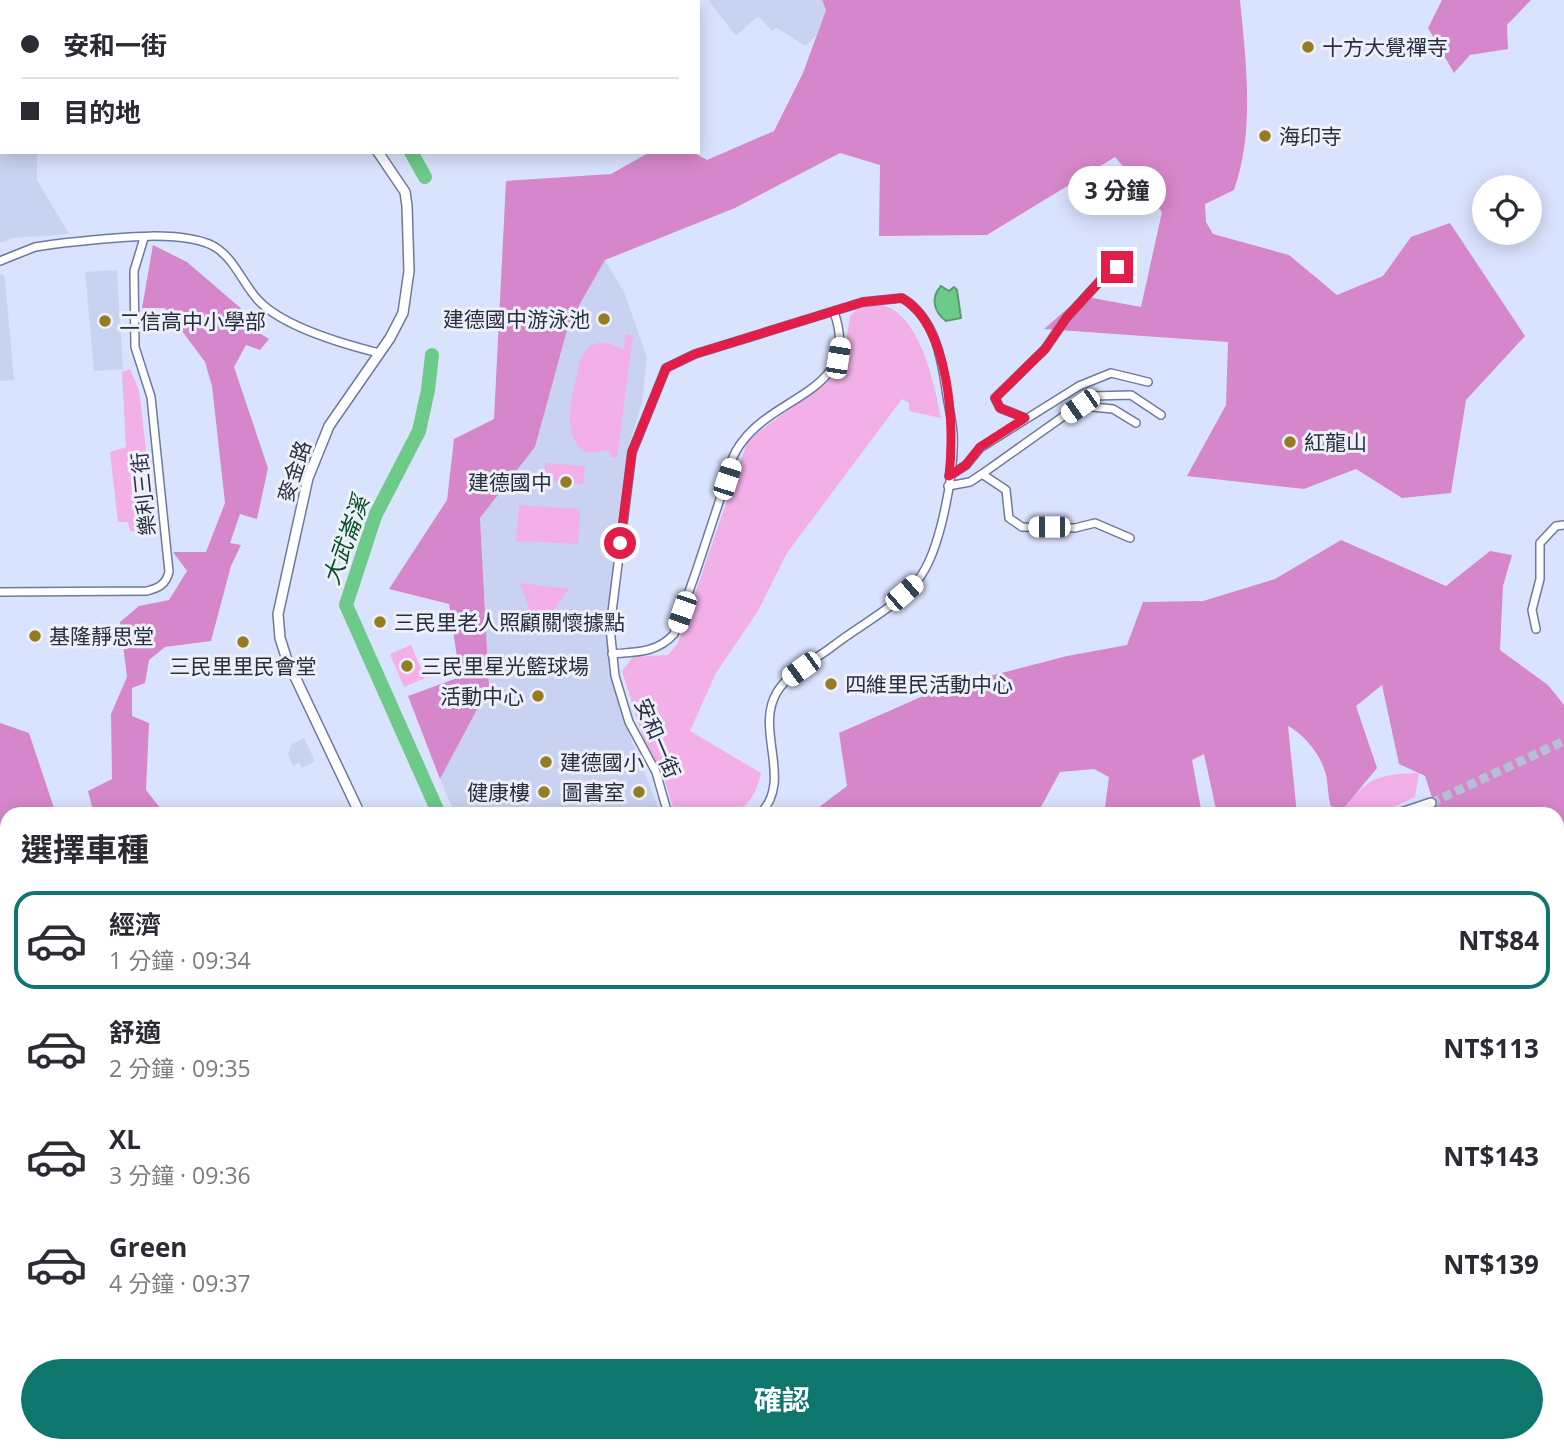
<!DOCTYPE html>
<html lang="zh-TW">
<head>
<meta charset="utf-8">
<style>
	body { margin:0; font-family:"Open Sans","Noto Sans TC",sans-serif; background:#f7f7f7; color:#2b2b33; height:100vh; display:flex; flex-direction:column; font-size:26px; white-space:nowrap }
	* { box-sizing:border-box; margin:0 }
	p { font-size:23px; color:#7c7c81 }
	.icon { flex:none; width:38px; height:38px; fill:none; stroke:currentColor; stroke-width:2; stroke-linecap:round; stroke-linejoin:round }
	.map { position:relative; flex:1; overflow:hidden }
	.sheet { position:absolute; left:0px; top:807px; width:1564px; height:646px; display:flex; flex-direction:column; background:#fff; border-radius:21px 21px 0 0; box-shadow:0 4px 18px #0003 }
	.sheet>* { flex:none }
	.banner { position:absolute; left:0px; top:0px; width:700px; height:154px; box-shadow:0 4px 18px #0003; display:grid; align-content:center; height:154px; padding:0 21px; background:#fff }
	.buttons { position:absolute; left:1472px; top:175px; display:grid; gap:14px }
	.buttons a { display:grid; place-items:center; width:70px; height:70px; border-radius:50%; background:#fff; box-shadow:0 4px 18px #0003; font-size:35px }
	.end { position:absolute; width:32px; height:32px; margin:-16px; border:9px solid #e11d48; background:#fff; box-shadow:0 0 0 4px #fff }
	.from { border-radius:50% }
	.bubble { position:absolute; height:49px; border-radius:24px; background:#fff; box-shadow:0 4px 18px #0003; font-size:23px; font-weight:700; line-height:49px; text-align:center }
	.car { position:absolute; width:21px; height:42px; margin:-21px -10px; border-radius:9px; box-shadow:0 0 5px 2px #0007; background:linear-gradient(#fff 24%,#345 0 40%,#fff 0 76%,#345 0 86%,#fff 0) }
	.banner b { display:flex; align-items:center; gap:24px; height:66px; font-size:26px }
	.banner b+b { border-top:2px solid #e1e1e2 }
	.banner i { width:18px; height:18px; background:#2b2b33 }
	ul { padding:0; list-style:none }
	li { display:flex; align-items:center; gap:21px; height:98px; margin:0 14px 10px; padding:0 7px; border:4px solid transparent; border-radius:21px }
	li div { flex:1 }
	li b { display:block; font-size:26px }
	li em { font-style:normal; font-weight:700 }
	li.on { border-color:#0f766e }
	li>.icon { width:63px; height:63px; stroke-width:1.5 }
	h2 { padding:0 21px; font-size:32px; line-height:84px }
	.action { display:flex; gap:14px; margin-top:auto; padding:14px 21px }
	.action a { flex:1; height:80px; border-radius:42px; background:#0f766e; color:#fff; font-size:28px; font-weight:700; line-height:80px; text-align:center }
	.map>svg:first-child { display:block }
	.built { fill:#c9d3f1 }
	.green { fill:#f2afe8 }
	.forest { fill:#d687cb }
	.water { fill:#6dca88; stroke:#599b72; stroke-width:2 }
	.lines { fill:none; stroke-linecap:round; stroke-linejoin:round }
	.river { stroke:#6dca88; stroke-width:14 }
	.tertiary-tunnel { stroke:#b7bfd7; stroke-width:9; stroke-dasharray:9 4.5; stroke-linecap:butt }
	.minor-casing { stroke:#6e79a0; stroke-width:10 }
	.tertiary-casing { stroke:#6e79a0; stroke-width:12 }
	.minor { stroke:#fff; stroke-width:7 }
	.tertiary { stroke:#fff; stroke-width:9 }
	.route { stroke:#e11d48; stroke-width:9 }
	.poi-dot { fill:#957b22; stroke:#edf0f9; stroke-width:2.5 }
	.labels { text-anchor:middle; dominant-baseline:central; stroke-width:6; stroke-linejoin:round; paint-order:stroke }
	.poi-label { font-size:21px; fill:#292e3e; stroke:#edf0f9; text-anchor:start }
	.street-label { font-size:21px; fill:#292e3e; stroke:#edf0f9 }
	.water-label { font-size:23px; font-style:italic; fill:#044e24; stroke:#edf0f9 }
</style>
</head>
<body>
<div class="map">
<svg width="1564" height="1452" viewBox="0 0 1564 1452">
	<rect width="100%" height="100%" fill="#dae3fd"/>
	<g class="built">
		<polygon points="0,0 190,2 2,2 2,152 37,152 37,180 69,234 13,238 0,243"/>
		<polygon points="708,0 822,0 826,10 816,36 805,46 777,28 772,31 758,16 736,36"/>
		<polygon points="605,260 625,294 647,358 642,403 629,445 609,601 608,655 626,726 661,814 455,814 440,779 489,687 480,518 535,447 569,323"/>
		<polygon points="117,270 123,369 94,371 85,272"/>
		<polygon points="0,274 4,275 5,280 14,380 0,381"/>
		<polygon points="304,738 315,761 302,768 299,763 293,766 288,754 291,745"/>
		<polygon points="369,1446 500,1446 500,1452 371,1452"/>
	</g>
	<g class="green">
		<path d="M873,304C918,304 934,381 941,418L909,411V403L902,399L787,553L758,611L716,673L690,731L761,773C750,824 718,814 675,814L662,772L645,744L622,671L633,657L668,655L678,643L748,440L842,370L850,316L860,307Z"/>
		<path d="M626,334L633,336L617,458L610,457V450L588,453C556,438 576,386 580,358C592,339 605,339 623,350Z"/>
		<polygon points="130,369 139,390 156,533 130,531 128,522 118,522 110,452 126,447 122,372"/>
		<polygon points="545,463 585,466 583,484 543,481"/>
		<polygon points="519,505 580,509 578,544 516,541"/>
		<polygon points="520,583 569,589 547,619 532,617"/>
		<polygon points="411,645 425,678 404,687 390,654"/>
		<path d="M1419,773L1415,797L1379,814H1339C1367,779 1374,774 1419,773Z"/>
		<polygon points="5,1109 7,1156 3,1157 7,1178 3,1179 0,1177 0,1111"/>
	</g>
	<g class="forest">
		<path d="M822,0H1240C1246,62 1255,131 1234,190L1205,204L1206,222L1213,234L1289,255L1337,295L1383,276L1411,237L1450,223L1525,336L1466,400L1451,493L1402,498L1356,469L1304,489L1187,476L1226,405L1228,342L1044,329L1082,296L1141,307L1162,212L1115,157L987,235L879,236L880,165L840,153L735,208L605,260L569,323L535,447L480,518L489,687L440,779L408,696L460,677L449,604L389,589L447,500L454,439L494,419L506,181L611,174L650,152H693L707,160L774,131L803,73L826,10Z"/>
		<polygon points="1442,0 1531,0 1507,25 1508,49 1470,55 1454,73 1428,28"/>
		<polygon points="153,245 187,262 251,317 246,325 269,339 260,350 246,345 234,367 268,468 257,519 240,514 230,543 241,545 231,566 211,641 165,647 149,660 145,683 132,688 132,716 149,723 146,790 165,814 94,814 88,791 112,779 111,714 127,677 120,622 139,606 169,600 187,571 173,552 206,552 225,503 212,386 205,362 165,308 142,308"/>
		<path d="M1341,540L1446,586L1490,551L1512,555L1503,586L1500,650L1548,685L1564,705V1244L1558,1247V814H1428L1436,810L1425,776L1399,764L1382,685L1356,706L1377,768L1339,814H1334C1327,800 1329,789 1326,775C1321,755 1305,735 1288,726L1297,814H1217L1204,754L1192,760L1202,814H1104L1109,777L1094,769L1060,772L1037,814H810L847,786L839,733L939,689L1067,656L1127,645L1143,602L1203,601L1275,579Z"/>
		<polygon points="0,723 29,733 56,814 7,814 7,898 0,894"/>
		<polygon points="0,925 7,941 7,974 0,981"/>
		<polygon points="1564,1407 1564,1452 1528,1452 1533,1446 1558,1446 1558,1415"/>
		<polygon points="7,1413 7,1446 274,1446 264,1452 0,1452 0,1418"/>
		<polygon points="890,1446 1420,1446 1425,1452 890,1452"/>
	</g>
	<path class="water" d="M941,286L949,291L954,287L957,290L961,318L946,321C934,312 930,298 941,286Z"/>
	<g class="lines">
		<g class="river">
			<polyline points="315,2 315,0"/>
			<polyline points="411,152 425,177"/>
			<polyline points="432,355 428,390 419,431 375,516 346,605 439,814"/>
			<polyline points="842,1446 847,1452"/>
		</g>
		<polyline class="tertiary-tunnel" points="1431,803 1564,741"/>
		<g class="minor-casing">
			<g id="minor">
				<path d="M0,261L35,247L55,244C94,240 186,226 218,249C235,261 244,285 258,300C283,327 343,344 379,353"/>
				<polyline points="1081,406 1113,409 1136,423"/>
				<polyline points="1025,418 1000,408 995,398 1045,349 1067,317 1111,269 1117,267"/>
				<polyline points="982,474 1006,490 1009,518 1022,527 1075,528 1095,523 1130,538"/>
				<polyline points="949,476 966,465 980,448 1079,386 1111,373 1148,382"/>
				<polyline points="948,486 970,482 982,474 1092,396 1131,395 1161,415"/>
				<path d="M0,592L147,591C159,588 166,584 169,572L151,397L135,347L134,271L144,238"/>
				<polyline points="1536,629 1532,610 1540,579 1540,543 1556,526 1564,525"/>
				<path d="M612,654C636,652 657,653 674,634C690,590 705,546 719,502C725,483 729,458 742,442C778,393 862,391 834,312"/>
				<path d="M668,814L656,772L629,722L615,676L610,628L632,452L666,368L695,354L863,302L902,298C936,318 942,361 947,396C949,408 952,420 953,433C955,469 941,553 917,581C896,607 860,625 833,646C815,660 789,672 777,692C754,730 794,780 760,814"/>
				<polyline points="0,905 7,911"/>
				<polyline points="0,994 7,988"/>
				<polyline points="0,1103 7,1102"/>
				<polyline points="0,1182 7,1188"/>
				<polyline points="0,1228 7,1201"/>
				<polyline points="0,1378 7,1378"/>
			</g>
		</g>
		<g class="tertiary-casing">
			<g id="tertiary">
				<polyline points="271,2 271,0"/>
				<polyline points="360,814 287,660 280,638 278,614 308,478 329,426 390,338 403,313 409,271 407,206 405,192 378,152"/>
				<polyline points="1398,814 1431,803"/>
				<polyline points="714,1446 719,1452"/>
			</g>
		</g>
		<use href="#minor" class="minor"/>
		<use href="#tertiary" class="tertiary"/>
	</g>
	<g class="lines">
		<path class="route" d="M620,543L632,452L666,368L695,354L863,302L902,298C950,326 955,426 949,476L966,465L980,447L1025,418L1000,408L995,398L1045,349L1067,317L1111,269L1117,267"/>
	</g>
	<g class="poi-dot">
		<circle cx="1308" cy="47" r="7"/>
		<circle cx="1265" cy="136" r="7"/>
		<circle cx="604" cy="319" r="7"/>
		<circle cx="105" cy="321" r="7"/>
		<circle cx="1290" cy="442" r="7"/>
		<circle cx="566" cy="482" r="7"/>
		<circle cx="380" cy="622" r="7"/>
		<circle cx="35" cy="636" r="7"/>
		<circle cx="243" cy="642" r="7"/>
		<circle cx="407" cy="666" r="7"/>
		<circle cx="831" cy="684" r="7"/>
		<circle cx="538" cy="696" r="7"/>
		<circle cx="546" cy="762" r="7"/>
		<circle cx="544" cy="792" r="7"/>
		<circle cx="639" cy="792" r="7"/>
	</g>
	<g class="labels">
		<g class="poi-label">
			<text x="1322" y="47">十方大覺禪寺</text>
			<text x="1279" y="136">海印寺</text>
			<text x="590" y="319" text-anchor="end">建德國中游泳池</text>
			<text x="119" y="321">二信高中小學部</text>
			<text x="1304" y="442">紅龍山</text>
			<text x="552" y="482" text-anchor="end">建德國中</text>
			<text x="394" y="622">三民里老人照顧關懷據點</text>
			<text x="49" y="636">基隆靜思堂</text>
			<text x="243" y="666" text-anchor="middle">三民里里民會堂</text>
			<text x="421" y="666">三民里星光籃球場</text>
			<text x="845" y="684">四維里民活動中心</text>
			<text x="524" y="696" text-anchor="end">活動中心</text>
			<text x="560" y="762">建德國小</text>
			<text x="530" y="792" text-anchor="end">健康樓</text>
			<text x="625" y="792" text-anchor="end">圖書室</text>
		</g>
		<g class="street-label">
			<text transform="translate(294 471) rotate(-72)">麥金路</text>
			<text transform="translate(143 494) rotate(-96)">樂利三街</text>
			<text transform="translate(658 738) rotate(67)">安和一街</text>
		</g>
		<g class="water-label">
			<text transform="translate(345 540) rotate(-70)">大武崙溪</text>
		</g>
	</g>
</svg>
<div class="buttons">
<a><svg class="icon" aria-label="locate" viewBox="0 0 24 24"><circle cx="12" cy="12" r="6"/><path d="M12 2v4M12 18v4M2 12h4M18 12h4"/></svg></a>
</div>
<i class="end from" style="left:620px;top:543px"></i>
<i class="end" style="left:1117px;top:267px"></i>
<div class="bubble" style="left:1068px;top:166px;width:98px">3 分鐘</div>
<i class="car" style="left:838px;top:358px;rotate:9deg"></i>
<i class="car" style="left:1080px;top:406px;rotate:235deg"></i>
<i class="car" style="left:727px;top:479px;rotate:18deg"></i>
<i class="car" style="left:1049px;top:527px;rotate:270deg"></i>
<i class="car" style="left:904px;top:593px;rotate:49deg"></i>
<i class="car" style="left:682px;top:612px;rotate:199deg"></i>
<i class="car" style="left:801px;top:669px;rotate:234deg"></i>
<div class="banner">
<b><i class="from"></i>安和一街</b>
<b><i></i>目的地</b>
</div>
<section class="sheet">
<h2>選擇車種</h2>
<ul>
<li class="on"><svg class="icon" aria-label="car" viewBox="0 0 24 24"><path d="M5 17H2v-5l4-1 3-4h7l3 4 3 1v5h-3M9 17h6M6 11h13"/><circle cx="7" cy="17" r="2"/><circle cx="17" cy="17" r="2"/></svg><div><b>經濟</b><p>1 分鐘 · 09:34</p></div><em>NT$84</em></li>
<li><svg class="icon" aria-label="car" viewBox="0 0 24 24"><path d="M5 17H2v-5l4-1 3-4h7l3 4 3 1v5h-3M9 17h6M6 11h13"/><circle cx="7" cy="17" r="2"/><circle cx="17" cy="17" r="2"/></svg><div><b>舒適</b><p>2 分鐘 · 09:35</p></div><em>NT$113</em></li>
<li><svg class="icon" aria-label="car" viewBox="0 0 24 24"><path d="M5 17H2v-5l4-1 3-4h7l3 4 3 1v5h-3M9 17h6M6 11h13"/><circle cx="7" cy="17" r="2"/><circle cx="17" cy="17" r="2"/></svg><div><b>XL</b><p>3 分鐘 · 09:36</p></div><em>NT$143</em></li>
<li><svg class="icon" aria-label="car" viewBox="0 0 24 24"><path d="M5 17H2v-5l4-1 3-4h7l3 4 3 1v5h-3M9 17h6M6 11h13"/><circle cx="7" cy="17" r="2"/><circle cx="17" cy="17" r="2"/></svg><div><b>Green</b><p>4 分鐘 · 09:37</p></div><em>NT$139</em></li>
</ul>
<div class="action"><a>確認</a></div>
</section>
</div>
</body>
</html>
